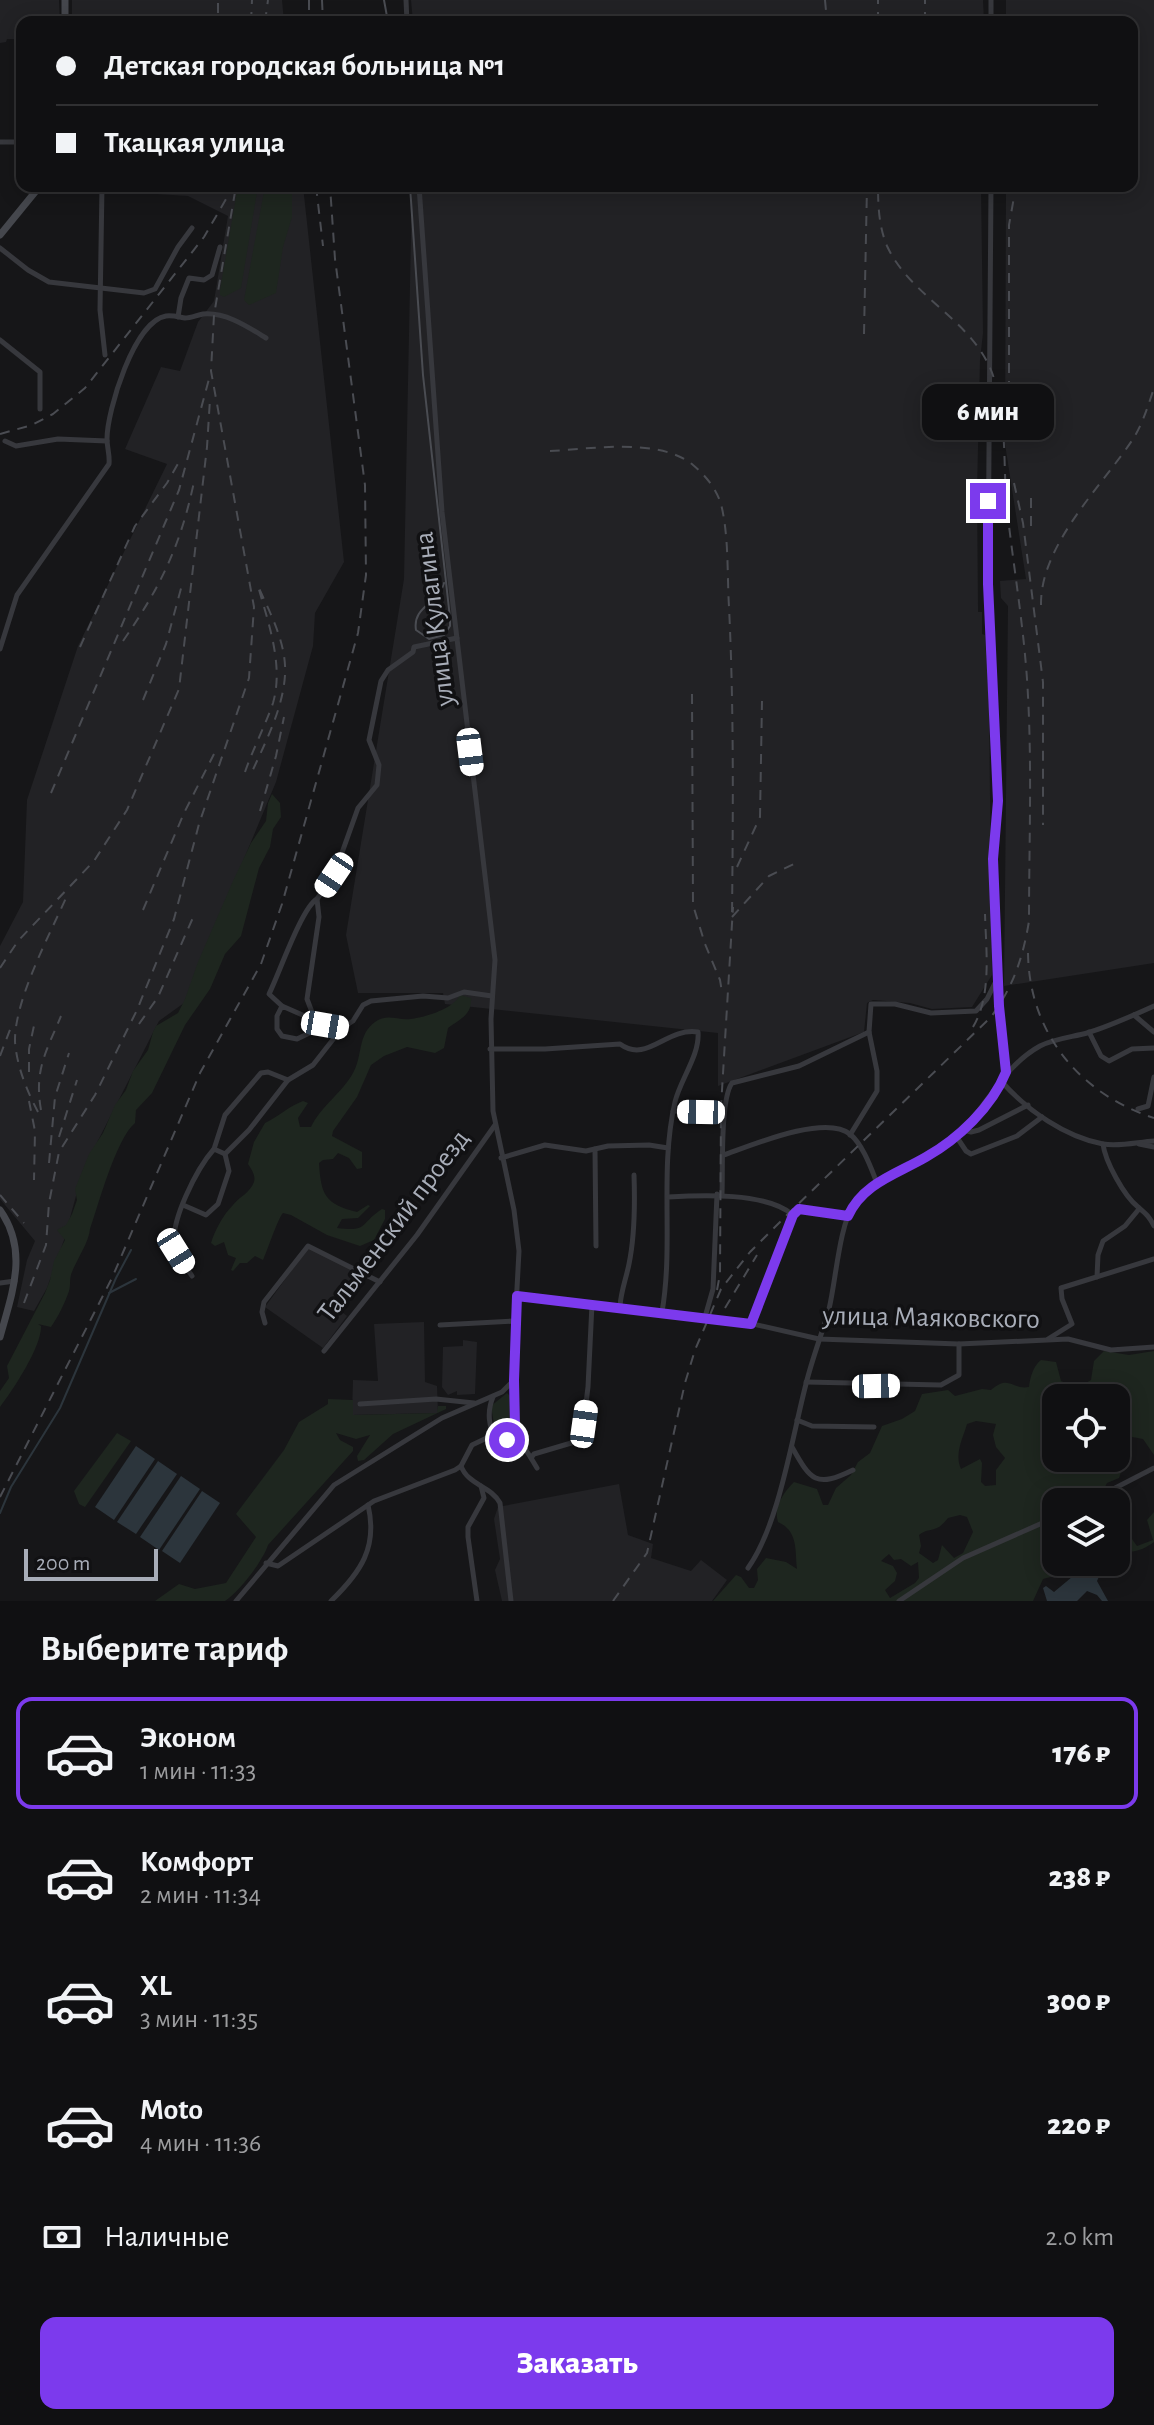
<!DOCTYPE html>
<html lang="ru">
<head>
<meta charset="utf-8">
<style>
	body { margin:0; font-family:"Alegreya Sans",sans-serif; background:#19191b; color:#f1f3f6; height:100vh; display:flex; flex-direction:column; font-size:30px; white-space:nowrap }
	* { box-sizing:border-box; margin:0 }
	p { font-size:26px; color:#9c9d9f }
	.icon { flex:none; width:44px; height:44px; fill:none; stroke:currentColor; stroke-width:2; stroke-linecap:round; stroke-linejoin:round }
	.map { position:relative; height:1601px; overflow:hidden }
	.side { display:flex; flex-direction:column; background:#101012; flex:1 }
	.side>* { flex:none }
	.hud { position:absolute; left:16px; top:16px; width:1122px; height:176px; border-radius:16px; box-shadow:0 4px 20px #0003,0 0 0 2px #303032; display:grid; align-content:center; height:176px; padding:0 40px; background:#101012 }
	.fabs { position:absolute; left:1042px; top:1384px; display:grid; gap:16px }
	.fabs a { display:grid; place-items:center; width:88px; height:88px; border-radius:16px; background:#101012; box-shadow:0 4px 20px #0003,0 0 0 2px #303032; font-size:40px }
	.scale { position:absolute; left:24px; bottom:20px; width:134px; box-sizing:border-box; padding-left:8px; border:4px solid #a8adb8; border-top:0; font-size:22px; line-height:28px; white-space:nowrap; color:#a8adb8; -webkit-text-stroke:6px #111113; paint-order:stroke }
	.end { position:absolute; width:36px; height:36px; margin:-18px; border:10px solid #7c3aed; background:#fff; box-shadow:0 0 0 4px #fff }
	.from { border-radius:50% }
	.bubble { position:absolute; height:56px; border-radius:16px; background:#101012; box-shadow:0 4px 20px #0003,0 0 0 2px #303032; font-size:26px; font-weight:800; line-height:56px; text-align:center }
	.car { position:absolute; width:24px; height:48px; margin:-24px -12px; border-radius:10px; box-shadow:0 0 6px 2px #0007; background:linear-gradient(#fff 24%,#345 0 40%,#fff 0 76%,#345 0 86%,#fff 0) }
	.hud b { display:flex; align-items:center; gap:28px; height:76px; font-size:30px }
	.hud b+b { border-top:2px solid #303032 }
	.hud i { width:20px; height:20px; background:#f1f3f6 }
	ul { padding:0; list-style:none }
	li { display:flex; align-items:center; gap:24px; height:112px; margin:0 16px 12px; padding:0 24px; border:4px solid transparent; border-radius:16px }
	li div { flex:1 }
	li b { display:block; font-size:30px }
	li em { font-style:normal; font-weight:800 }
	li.current { border-color:#7c3aed }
	li>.icon { width:72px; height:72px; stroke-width:1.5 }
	h2 { padding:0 40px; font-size:36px; line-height:96px }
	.pay { display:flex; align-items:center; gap:20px; height:88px; padding:0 40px; font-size:30px }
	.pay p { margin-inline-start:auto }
	.action { display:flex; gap:16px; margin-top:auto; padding:16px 40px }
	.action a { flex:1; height:92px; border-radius:16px; background:#7c3aed; color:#fff; font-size:32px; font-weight:800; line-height:92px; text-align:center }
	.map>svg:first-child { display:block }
	.built { fill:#222225 }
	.green { fill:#1e261f; fill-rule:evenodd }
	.water { fill:#2c353c }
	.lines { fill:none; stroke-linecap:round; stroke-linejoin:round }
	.stream { stroke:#2c353c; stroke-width:2 }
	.minor { stroke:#37383d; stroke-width:5 }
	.secondary { stroke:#45474d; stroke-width:7 }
	.tram { stroke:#4a4c52; stroke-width:2 }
	.rail { stroke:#4a4c52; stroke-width:2; stroke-dasharray:10 8; stroke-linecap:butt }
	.route { stroke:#7c3aed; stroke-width:10 }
	.labels { text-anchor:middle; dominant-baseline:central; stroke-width:7; stroke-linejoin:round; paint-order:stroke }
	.street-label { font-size:28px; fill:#a8adb8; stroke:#111113 }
</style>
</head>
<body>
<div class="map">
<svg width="1154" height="1601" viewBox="0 0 1154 1601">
	<rect width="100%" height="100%" fill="#161618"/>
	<g class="built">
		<polygon points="0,0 59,0 60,22 22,22 22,39 7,39 6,42 0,43"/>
		<polygon points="72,0 282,0 284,22 72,22"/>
		<polygon points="411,0 983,0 984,22 413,22"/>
		<polygon points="1006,0 1154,0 1154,963 1004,986 1008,606 1001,598 1000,581 1026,579 1005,444 1006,186 1132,186 1132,22 1006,22"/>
		<polygon points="140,186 303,186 344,562 315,613 313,646 276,782 184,1003 159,1021 83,1170 64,1240 47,1288 34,1311 17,1307 27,1260 35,1241 0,1199 0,946 23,902 27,800 78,646 167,464 125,449 161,367 180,371 198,322 214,301 228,216 188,196 140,193"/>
		<polygon points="412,186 981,186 983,333 980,360 977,491 978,606 978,612 982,612 982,634 985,635 989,707 992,975 972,1007 932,1009 910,1003 873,1000 867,1003 864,1032 718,1086 718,1033 445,1004 443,993 358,993 346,935 404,579"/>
		<polygon points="308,1248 366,1275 356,1289 352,1287 337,1308 347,1316 323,1348 265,1307"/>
		<polygon points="424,1322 425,1382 437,1386 438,1413 352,1415 353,1380 378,1381 374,1324"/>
		<polygon points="463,1340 477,1342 475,1394 457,1395 457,1391 448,1395 442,1387 443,1347 463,1346"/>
		<polygon points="619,1484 628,1535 653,1544 651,1558 691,1571 701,1560 727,1580 712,1601 502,1601 495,1570 500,1559 494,1519 498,1507"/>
	</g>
	<g class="green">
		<polygon points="238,186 258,186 241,288 224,297 220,295 220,290"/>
		<polygon points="265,186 292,186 292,217 283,247 276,293 249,305 244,300"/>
		<path d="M272,794L280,803L281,817L273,829L270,847L259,868L241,936L225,954L210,989L185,1025L152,1093L136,1110L135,1123C116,1139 99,1203 90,1229C89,1242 77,1259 72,1272C69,1278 71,1285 69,1291C65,1303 58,1317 51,1327L38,1324L41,1326C42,1346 13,1390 0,1407V1391L9,1378L7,1366L45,1293L50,1280L54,1261L65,1240L57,1230L66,1225L72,1214L77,1200L75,1189L89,1154L103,1133L115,1105L126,1090L133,1071L148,1050L153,1032L156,1026L178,1013L185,999L198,962L233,881L251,843L266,821L268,803Z"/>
		<path d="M460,995L471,998C472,1015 460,1019 448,1028L444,1048L435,1053L407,1047L384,1056L371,1065L357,1097L333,1131L332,1136L362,1152V1168L357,1169L349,1158L338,1153L333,1159L323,1160L319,1163C321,1195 325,1204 357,1212L368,1205L370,1206L358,1218L342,1219L337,1228C369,1232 359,1224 382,1209L385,1210V1219L374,1240L360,1246L327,1235L291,1215L283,1213C278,1218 268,1249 263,1260L255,1256L247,1263H240L233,1271L231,1270L236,1258L228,1255L224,1242L215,1246L211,1243C215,1230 223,1215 233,1205C239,1197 250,1193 254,1182C256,1175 251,1169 248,1164L254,1142L265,1123C278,1117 289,1106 303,1101L308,1103L298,1118L300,1127H311C321,1106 342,1093 353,1073C363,1056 357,1035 375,1022C388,1013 397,1021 411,1019C426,1017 453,1009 460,995Z"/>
		<path d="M1104,1351L1129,1355L1154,1351V1455L1143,1439L1127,1436L1116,1440V1398H1056V1458H1102L1104,1461L1113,1462L1121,1472L1119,1478L1107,1483L1105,1487L1114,1502H1056V1562H1076L1065,1567L1058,1575L1043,1579L1033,1601H713L736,1575L741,1577L749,1588H754L758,1580L757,1569L766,1558L786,1562L797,1569C795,1549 798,1531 778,1522C773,1507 784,1492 794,1482L817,1489L823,1505H828L836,1488L851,1475L858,1462L870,1453L882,1426L902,1419L915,1411L922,1394L948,1390L955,1396L982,1389L991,1390C1010,1374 1011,1390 1029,1387C1030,1378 1033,1366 1041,1360L1056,1362L1061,1381C1069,1385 1076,1381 1084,1384L1091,1380L1094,1361ZM976,1421L996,1424L993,1435L996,1447L1005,1458L996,1470V1485L985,1486L981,1482L982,1463L980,1459L961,1469C954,1454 963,1438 967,1424ZM960,1515L967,1517L973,1532L963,1553L954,1558L942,1545L938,1560L933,1563L919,1553L921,1546L919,1535C930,1526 935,1535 948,1518ZM889,1554L894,1560L901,1559L911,1566L918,1562L919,1578L915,1583L890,1598L885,1590L895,1581L897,1573L893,1566L881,1561Z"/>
		<polygon points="507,1393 511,1397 512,1430 507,1436 502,1436 495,1430 491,1406"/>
		<path d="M328,1399L353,1400V1415L437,1413L438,1406H446V1409L393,1434L364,1460L358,1461L357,1456L370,1435L356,1439L336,1433L340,1440L353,1447V1451L268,1545C263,1561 239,1592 225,1601H155L179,1584L195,1589L226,1583L256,1537L236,1514L284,1450L299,1422L328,1404Z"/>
		<polygon points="117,1433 131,1441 85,1507 79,1504 74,1491"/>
		<path d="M1116,1505C1125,1518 1127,1534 1137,1546L1153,1540L1147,1520L1154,1512V1542C1143,1550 1129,1556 1116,1548Z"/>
	</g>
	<g class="water">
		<polygon points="136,1446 155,1459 114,1520 95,1507"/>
		<polygon points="158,1461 177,1474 136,1534 117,1522"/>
		<polygon points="181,1476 200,1489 159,1550 140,1537"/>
		<polygon points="202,1491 220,1503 180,1563 162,1551"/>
		<polygon points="1090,1562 1100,1564 1101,1572 1097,1581 1108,1601 1102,1601 1097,1595 1087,1591 1077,1601 1047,1601 1043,1588 1046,1586 1054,1592"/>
	</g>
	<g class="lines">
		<g class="stream">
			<polyline points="109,1293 136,1279"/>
			<polyline points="0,1513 11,1487 60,1408 116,1278 131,1250"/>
		</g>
		<g class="minor">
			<polyline points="406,0 407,22"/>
			<polyline points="991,22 991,0"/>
			<polyline points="0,142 22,142"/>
			<polyline points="102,186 100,310 105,355"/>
			<path d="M419,186L442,512L495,960L491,1019L493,1111L514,1210L519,1251L514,1344L515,1426L513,1435L507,1440L497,1439C488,1428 487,1411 493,1397"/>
			<polyline points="991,186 988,584 998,801 993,859 999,1006 1006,1072"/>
			<polyline points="0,248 28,270 49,282 144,293 155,289 178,247 192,228"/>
			<polyline points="178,317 181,298 189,278 204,280 212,275 220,247"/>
			<polyline points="0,340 40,372 40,409"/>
			<polyline points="5,441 16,446 58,439 107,441"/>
			<path d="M0,649L17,595L109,464C110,455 107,448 107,439C107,411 134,321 166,316C172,315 179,317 185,318C191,318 197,315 203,314C226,312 248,327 266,338"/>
			<path d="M282,1006L269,994C279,974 302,907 317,899"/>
			<polyline points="1134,1015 1154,1032"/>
			<polyline points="314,1020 282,1006 277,1016 277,1029 282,1036 297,1039 324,1026"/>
			<polyline points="342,1028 315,1020 307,999 319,917 317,899 334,875 358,808 377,785 379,765 369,740 381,681 388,670 413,652 414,647 457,638"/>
			<polyline points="1089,1032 1101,1056 1109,1061 1132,1049 1154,1048"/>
			<path d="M490,1049H545L620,1044C647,1064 666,1027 698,1032C700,1055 680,1080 675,1102C659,1171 674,1243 662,1312"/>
			<path d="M1002,1082C1027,1110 1065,1137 1103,1144C1119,1147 1138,1142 1154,1141"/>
			<polyline points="1138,1109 1148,1106 1154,1077"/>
			<polyline points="673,1111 701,1112"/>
			<polyline points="963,1130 971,1132 979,1130 1028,1105"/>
			<polyline points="850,1135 877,1091 877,1071 869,1032 871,1004 895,1004 931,1013 976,1011 987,999 996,981"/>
			<polyline points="956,1136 966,1151 971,1154 1017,1136 1042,1117"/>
			<path d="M1103,1144C1105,1161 1124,1196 1138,1207C1146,1214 1149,1216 1154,1226"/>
			<polyline points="1139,1144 1154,1147"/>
			<polyline points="214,1149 225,1115 261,1073 268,1072 288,1080"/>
			<polyline points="595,1149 596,1246"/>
			<path d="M724,1155C752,1145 825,1114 850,1134C863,1145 871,1168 877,1183"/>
			<polyline points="501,1158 545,1145 586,1151 608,1146 649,1145 668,1148"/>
			<path d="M722,1194C723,1171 720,1099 732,1083L799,1066L869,1032"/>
			<path d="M668,1197C701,1195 767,1192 793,1215L799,1209L848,1216"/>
			<polyline points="183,1205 206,1215 218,1204 229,1171 225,1154"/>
			<path d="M192,1276C187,1268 178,1258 175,1249C168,1223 198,1167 214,1149L225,1154L249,1130L288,1080L313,1065L342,1028L353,1021L363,1005L371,1001L423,996L448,998L464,992L492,996"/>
			<polyline points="1097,1277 1098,1255 1103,1241 1125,1226 1139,1209"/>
			<polyline points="0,1283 15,1281"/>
			<polyline points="517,1296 740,1321 819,1339 959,1344 1068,1339 1111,1350 1154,1347"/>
			<path d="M620,1306C621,1291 626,1279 629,1264C635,1235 635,1204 634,1175"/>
			<polyline points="705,1317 713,1289 717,1194"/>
			<polyline points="265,1323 262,1312 264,1302 308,1246 380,1282"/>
			<polyline points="751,1324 793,1215"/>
			<polyline points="440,1325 515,1321"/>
			<polyline points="1048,1339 1072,1324 1062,1299 1061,1288 1154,1259"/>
			<polyline points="324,1351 417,1235 495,1125"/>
			<polyline points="806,1382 941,1385 959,1375 959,1344"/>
			<polyline points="360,1404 436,1399 474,1403"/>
			<polyline points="797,1420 812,1426 874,1427"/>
			<polyline points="515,1433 531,1458"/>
			<path d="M792,1447C811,1481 816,1488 853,1470"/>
			<path d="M461,1466C468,1485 491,1486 500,1503L511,1601"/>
			<polyline points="537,1468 531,1458 534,1454 578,1441 582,1435 588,1387 592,1304"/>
			<polyline points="1088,1502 1154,1468"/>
			<polyline points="266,1563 278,1566 374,1501 455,1470 461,1466 472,1445 493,1435"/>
			<path d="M748,1568C779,1525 792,1437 806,1384C812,1359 822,1334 829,1309C836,1280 839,1227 854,1203C869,1179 925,1160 950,1141C985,1113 1000,1068 1040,1046C1053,1039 1072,1037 1087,1033C1110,1026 1132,1016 1154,1006"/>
			<polyline points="236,1601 334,1485 442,1418 502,1392 514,1380"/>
			<path d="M331,1601C361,1572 378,1547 368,1505"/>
			<polyline points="477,1601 468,1537 468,1527 484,1498 481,1486"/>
			<polyline points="899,1601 963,1558 1056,1517"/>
		</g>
		<g class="secondary">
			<polyline points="65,0 65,22"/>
			<polyline points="0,235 40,186"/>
			<path d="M0,1210C29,1251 12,1293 0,1337"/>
		</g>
		<g class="tram">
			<polyline points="384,0 388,22"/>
			<path d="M410,186L423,375L450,618V626L444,635L429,639L416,630C412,606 439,604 444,583"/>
		</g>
		<g class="rail">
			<polyline points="309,0 309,22"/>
			<polyline points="322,0 323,22"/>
			<polyline points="825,0 827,22"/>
			<polyline points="218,3 218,22"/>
			<polyline points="251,22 252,0"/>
			<polyline points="265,22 268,0"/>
			<polyline points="878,22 878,0"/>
			<polyline points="925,22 925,0"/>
			<polyline points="316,186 323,246"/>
			<polyline points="864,334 867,186"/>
			<polyline points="1009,409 1009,225 1016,186"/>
			<polyline points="0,434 32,425 53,414 85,388 204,237 229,194"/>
			<path d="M550,451C591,449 659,437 693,465C705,475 716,488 721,504C729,536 727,574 729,607C734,710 733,814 732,917"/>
			<polyline points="1014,483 1023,523 1043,682 1043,825"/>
			<polyline points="1031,526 1031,494"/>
			<path d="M1041,605C1040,545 1102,486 1133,439C1143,423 1148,406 1154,388"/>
			<path d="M123,641C161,586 180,547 194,482"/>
			<polyline points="80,647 135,526 167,483 179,462"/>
			<polyline points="692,694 693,905 705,944 720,980 722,992"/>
			<polyline points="143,700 166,644 183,581"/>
			<path d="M245,772C253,749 265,726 273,703C284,665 268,622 258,586C270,613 287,644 285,675C283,709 265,743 251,774"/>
			<polyline points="51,793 179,490 209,379"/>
			<polyline points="260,811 276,756 284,717"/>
			<polyline points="737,867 760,817 762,701"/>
			<polyline points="143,910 184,813 214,754"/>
			<polyline points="732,917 769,876 796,863"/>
			<path d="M1028,953C1029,1033 1080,1094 1154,1118"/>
			<polyline points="0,968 18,941 94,861 127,810 179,689 207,447 210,399"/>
			<polyline points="139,1024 158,997 195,913"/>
			<path d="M973,1027C992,995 986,951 985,914"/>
			<polyline points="0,1056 11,1027"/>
			<polyline points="29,1072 29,1049 35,1021"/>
			<polyline points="29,1101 35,1131 34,1180"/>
			<path d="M41,1110C34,1070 46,1052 61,1016"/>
			<path d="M38,1112C27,1091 17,1067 15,1042C14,1001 49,936 66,898"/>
			<polyline points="59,1137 77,1080"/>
			<polyline points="49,1163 55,1097 69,1053"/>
			<polyline points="0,1195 24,1223"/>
			<polyline points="717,1290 720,1274 721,1107 733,907"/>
			<polyline points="24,1303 46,1245 49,1203 59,1152 95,1095 137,1010 174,919 199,824 249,678 254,607 211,371 214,315 236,186"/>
			<polyline points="725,1308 757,1255"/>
			<polyline points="0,1497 112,1278 200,1073 261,964 282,904 358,633 366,575 365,485 335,259 330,186"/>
			<path d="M613,1601L647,1553L685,1383L695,1350L721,1289L750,1252L790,1212L991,1017C1013,987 1023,958 1029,921C1029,846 1032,771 1028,696C1025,633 1014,571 1007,509C1003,467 1007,422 995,382C979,322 912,300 887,246C879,227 878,206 878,186"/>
		</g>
	</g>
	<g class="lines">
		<path class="route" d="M507,1440L513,1435L515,1426L514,1380L517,1296L751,1324L793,1215L799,1209L848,1216C863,1183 897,1174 926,1157C958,1139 992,1107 1006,1072L999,1006L993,859L998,801L988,584V501"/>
	</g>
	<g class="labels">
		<g class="street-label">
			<text transform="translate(435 619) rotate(-97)">улица Кулагина</text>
			<text transform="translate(394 1226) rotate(-53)">Тальменский проезд</text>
			<text transform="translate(931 1318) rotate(1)">улица Маяковского</text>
		</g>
	</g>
</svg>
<div class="fabs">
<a><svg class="icon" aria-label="locate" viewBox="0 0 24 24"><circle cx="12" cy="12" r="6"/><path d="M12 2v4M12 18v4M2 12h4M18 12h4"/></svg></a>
<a><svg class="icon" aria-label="layers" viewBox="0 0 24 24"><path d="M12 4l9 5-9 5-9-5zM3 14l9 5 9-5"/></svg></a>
</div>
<div class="scale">200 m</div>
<i class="end from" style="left:507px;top:1440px"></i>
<i class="end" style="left:988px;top:501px"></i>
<div class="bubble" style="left:922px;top:384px;width:132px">6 мин</div>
<i class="car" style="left:470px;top:752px;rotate:173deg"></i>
<i class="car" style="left:334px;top:875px;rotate:214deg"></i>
<i class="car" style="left:325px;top:1025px;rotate:100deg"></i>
<i class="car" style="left:701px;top:1112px;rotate:271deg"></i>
<i class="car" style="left:176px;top:1251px;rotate:148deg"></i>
<i class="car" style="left:876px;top:1386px;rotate:89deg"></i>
<i class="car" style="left:584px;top:1424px;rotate:8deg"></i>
<div class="hud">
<b><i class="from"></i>Детская городская больница №1</b>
<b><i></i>Ткацкая улица</b>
</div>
</div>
<section class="side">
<h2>Выберите тариф</h2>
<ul>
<li class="current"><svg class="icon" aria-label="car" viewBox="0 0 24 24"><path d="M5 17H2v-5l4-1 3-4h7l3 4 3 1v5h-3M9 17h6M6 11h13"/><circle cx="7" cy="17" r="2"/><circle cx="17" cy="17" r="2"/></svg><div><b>Эконом</b><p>1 мин · 11:33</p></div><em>176 ₽</em></li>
<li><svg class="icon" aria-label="car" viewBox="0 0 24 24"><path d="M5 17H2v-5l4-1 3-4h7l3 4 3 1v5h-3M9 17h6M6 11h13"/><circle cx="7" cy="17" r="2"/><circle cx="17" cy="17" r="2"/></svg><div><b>Комфорт</b><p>2 мин · 11:34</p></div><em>238 ₽</em></li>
<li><svg class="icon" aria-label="car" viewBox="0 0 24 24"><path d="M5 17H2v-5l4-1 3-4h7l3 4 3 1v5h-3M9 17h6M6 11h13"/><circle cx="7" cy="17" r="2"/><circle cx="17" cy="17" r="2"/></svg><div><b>XL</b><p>3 мин · 11:35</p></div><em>300 ₽</em></li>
<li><svg class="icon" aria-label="car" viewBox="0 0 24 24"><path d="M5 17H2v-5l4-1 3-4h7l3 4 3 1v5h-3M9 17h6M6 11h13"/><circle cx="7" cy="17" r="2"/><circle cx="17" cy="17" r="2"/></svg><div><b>Moto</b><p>4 мин · 11:36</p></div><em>220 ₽</em></li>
</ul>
<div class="pay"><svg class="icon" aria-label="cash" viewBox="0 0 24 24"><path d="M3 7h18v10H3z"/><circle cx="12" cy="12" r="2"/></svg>Наличные<p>2.0 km</p></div>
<div class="action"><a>Заказать</a></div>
</section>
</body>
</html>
